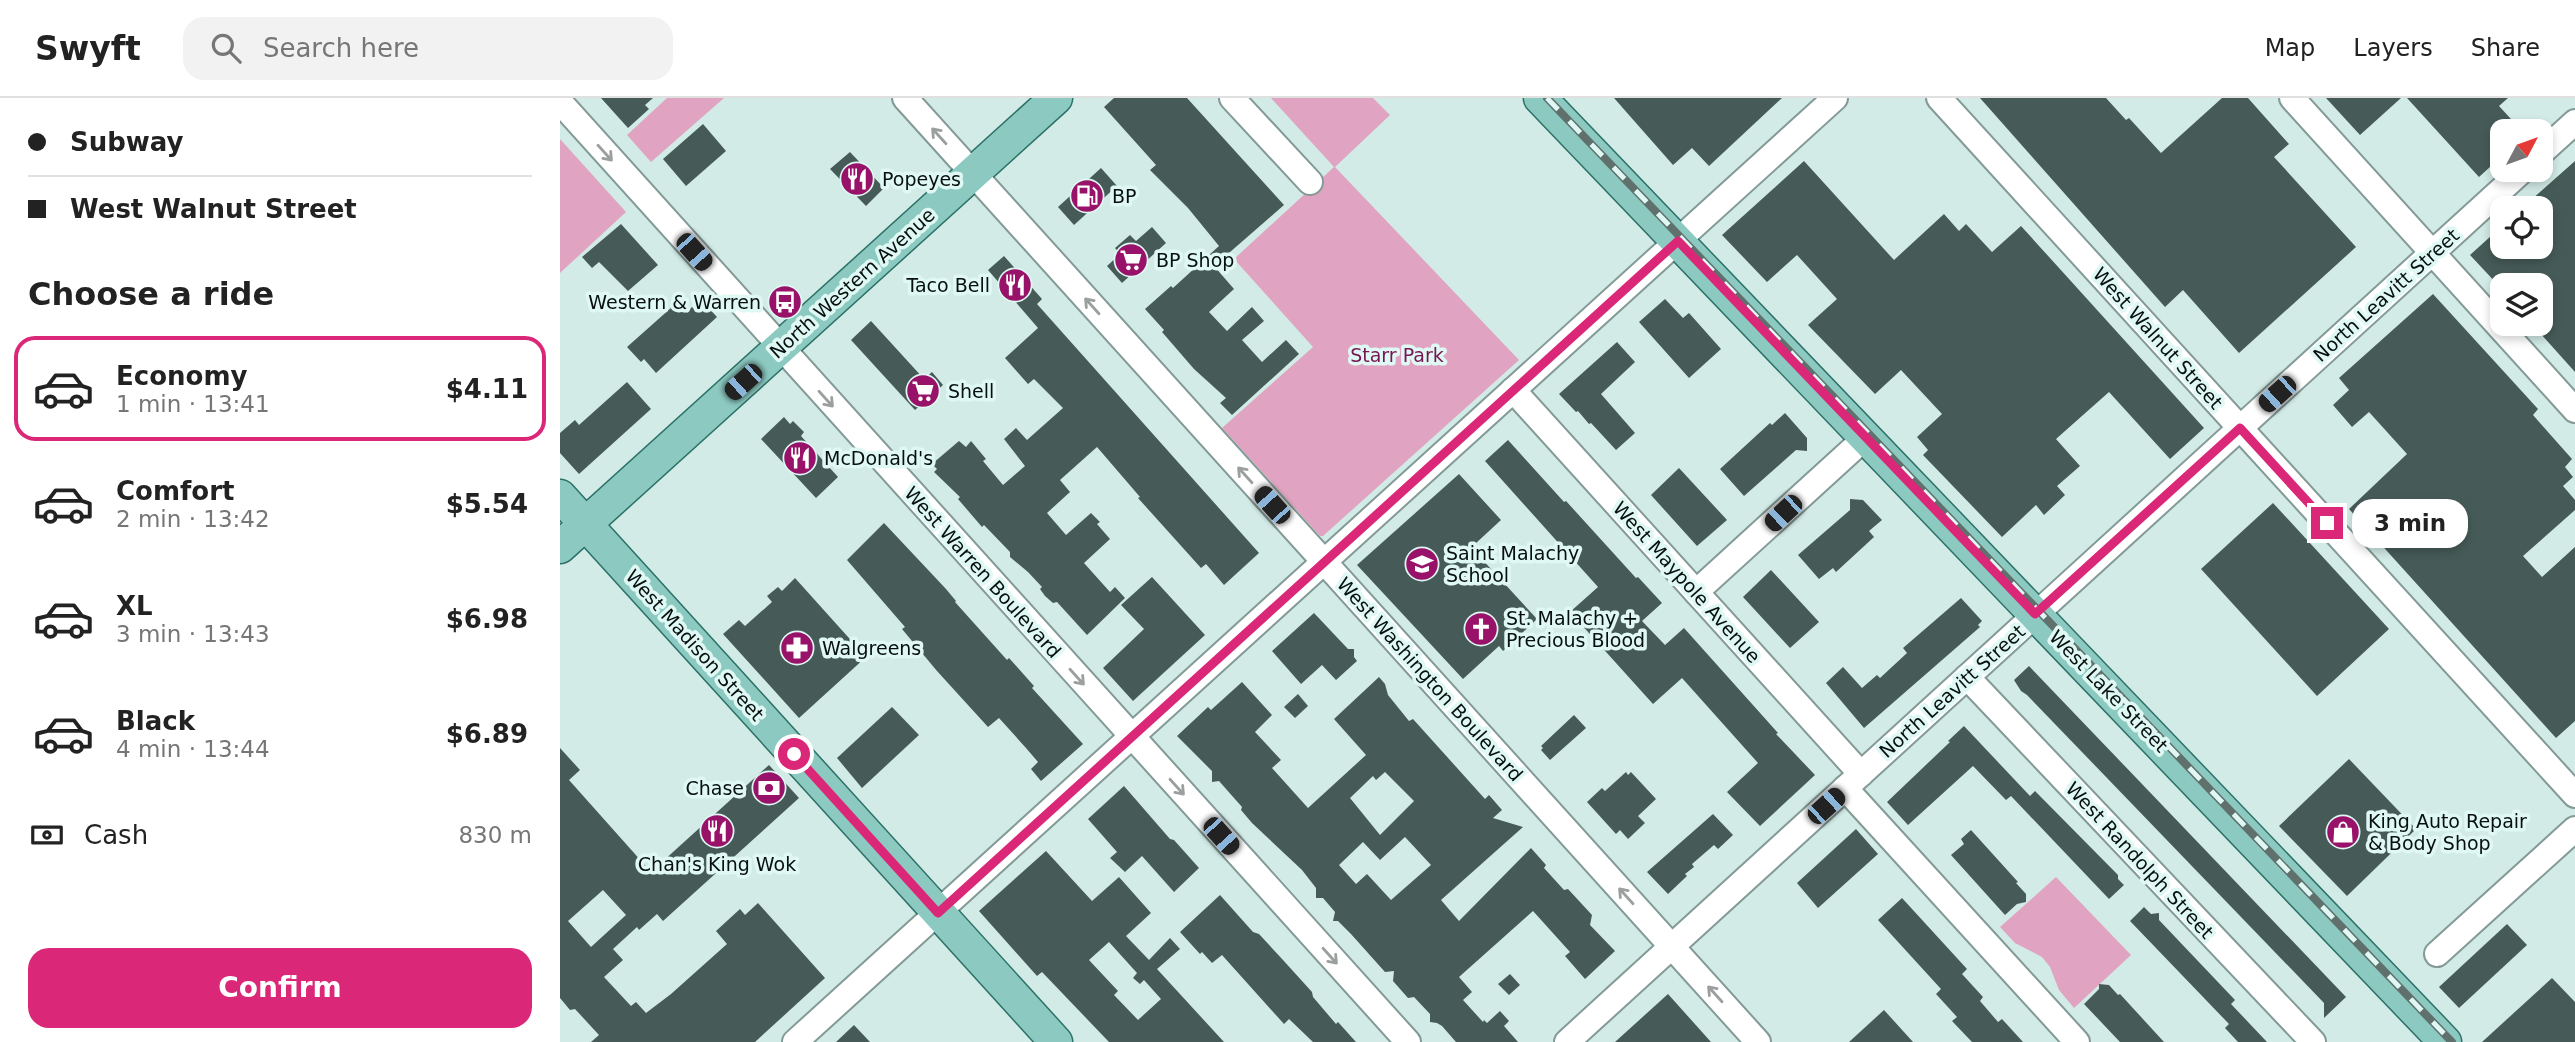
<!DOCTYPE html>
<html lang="en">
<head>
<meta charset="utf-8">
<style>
	body { margin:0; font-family:"DejaVu Sans",sans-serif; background:#f2f2f2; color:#222; height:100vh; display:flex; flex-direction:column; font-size:26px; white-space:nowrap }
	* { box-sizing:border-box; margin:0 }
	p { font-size:23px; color:#767676 }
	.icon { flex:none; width:38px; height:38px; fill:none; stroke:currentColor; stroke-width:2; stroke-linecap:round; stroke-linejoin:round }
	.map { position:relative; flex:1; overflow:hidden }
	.details { display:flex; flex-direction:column; background:#fff; width:560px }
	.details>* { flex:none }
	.banner { display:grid; align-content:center; height:154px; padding:0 28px; background:#fff }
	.needle { width:46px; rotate:49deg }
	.buttons { position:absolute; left:1930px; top:21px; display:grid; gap:14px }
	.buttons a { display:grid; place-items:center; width:63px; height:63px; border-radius:14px; background:#fff; box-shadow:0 4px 10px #0003; font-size:35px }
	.end { position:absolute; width:32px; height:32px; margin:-16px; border:9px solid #db2777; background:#fff; box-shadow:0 0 0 4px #fff }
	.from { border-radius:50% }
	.bubble { position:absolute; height:49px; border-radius:21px; background:#fff; box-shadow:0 4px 10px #0003; font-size:23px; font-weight:700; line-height:49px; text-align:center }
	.car { position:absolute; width:21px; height:42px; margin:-21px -10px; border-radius:9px; box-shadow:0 0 5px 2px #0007; background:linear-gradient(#222 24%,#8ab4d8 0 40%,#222 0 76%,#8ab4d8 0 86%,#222 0) }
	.banner b { display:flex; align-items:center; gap:24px; height:66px; font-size:26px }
	.banner b+b { border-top:2px solid #e0e0e0 }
	.banner i { width:18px; height:18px; background:#222 }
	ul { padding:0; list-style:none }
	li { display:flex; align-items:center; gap:21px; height:105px; margin:0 14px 10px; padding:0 14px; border:4px solid transparent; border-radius:21px }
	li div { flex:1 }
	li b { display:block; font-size:26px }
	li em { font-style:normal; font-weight:700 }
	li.current { border-color:#db2777 }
	li>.icon { width:63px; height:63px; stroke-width:1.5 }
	h2 { padding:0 28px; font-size:32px; line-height:84px }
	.pay { display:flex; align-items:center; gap:18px; height:77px; padding:0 28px; font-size:26px }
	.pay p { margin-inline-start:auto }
	.cta { display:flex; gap:14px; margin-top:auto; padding:14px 28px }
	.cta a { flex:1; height:80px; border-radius:21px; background:#db2777; color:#fff; font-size:28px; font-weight:700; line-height:80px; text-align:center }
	header { display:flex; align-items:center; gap:42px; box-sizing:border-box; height:98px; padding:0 35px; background:#fff; border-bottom:2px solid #e0e0e0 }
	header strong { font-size:33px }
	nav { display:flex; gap:38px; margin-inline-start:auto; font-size:24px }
	.search { width:490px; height:63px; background:#f2f2f2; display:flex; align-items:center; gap:18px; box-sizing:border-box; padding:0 24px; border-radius:21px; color:#767676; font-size:26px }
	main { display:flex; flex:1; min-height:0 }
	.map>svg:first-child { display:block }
	.green { fill:#e0a4c2 }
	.building { fill:#465b57; fill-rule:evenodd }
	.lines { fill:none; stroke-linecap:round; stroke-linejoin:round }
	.minor-casing { stroke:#839a96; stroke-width:28 }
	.major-casing { stroke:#2c7167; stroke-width:35 }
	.minor { stroke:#fff; stroke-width:24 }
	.major { stroke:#8cc9c1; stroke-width:32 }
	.rail-casing { stroke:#60706d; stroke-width:8 }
	.rail { stroke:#dff8f3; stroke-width:5; stroke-dasharray:16; stroke-linecap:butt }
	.oneway { stroke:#9c9f9f }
	.route { stroke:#db2777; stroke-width:9 }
	.labels { text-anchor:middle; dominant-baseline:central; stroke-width:7; stroke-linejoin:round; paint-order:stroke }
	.poi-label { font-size:19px; fill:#08100f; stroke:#dff8f3; text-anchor:start }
	.street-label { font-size:19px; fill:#08100f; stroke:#dff8f3 }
	.park-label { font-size:19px; fill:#771652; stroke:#dff8f3 }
</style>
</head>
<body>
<header>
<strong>Swyft</strong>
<div class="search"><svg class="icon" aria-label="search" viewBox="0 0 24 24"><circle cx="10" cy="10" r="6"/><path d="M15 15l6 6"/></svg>Search here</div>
<nav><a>Map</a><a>Layers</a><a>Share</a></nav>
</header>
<main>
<section class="details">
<div class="banner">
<b><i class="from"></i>Subway</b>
<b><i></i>West Walnut Street</b>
</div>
<h2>Choose a ride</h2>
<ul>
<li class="current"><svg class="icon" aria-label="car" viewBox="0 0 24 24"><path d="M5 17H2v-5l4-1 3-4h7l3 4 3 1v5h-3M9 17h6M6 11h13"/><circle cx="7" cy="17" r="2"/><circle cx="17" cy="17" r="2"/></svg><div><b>Economy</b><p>1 min · 13:41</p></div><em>$4.11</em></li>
<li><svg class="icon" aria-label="car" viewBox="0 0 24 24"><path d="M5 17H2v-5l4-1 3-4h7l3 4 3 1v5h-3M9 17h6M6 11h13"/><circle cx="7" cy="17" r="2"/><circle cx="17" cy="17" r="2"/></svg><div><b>Comfort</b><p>2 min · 13:42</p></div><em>$5.54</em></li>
<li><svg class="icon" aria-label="car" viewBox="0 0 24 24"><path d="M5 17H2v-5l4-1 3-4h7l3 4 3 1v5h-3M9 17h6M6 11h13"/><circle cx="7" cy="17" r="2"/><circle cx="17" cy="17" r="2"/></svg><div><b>XL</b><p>3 min · 13:43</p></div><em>$6.98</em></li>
<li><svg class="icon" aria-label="car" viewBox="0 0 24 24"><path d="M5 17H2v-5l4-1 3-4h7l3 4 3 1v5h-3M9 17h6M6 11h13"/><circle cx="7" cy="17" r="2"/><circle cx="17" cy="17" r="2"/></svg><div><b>Black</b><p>4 min · 13:44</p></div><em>$6.89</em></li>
</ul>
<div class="pay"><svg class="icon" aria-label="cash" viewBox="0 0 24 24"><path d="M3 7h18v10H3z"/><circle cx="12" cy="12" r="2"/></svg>Cash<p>830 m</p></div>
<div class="cta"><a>Confirm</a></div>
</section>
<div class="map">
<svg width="2015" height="944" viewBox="0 0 2015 944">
	<rect width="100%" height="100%" fill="#d2ebe6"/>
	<g class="green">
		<polygon points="107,0 164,0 91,64 67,37"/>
		<polygon points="711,0 813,0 830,17 775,69 959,262 763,438 760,438 662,330 753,249 674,161 774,69"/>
		<polygon points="0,41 66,114 0,175"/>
		<polygon points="1496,779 1571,857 1514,910 1499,892 1490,869 1482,859 1455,845 1440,829"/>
	</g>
	<g class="building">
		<polygon points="41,0 93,0 85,7 89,11 68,30"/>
		<polygon points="554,0 627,0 724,107 654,168 674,191 649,214 667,233 692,209 704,223 682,242 702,264 726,242 739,256 672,317 660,305 666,300 634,271 602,234 604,232 585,211 611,188 613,190 659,148 628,110 590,72 596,67 544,9"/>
		<polygon points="1054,0 1222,0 1149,68 1132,50 1113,67"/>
		<polygon points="1420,0 1546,0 1566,22 1569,20 1601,55 1662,0 1688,0 1729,46 1714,59 1796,149 1679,255 1623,192 1605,209"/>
		<polygon points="1766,0 1841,0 1800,37"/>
		<polygon points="1847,0 1948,0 1939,8 1962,33 1942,33 1942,58 1919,79"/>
		<polygon points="143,26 166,53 126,88 103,61"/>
		<polygon points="290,54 324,90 306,108 270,71"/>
		<polygon points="1244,63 1334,162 1384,116 1399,133 1406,126 1432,154 1461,128 1644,330 1610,361 1549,294 1496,341 1520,368 1497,388 1505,397 1484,417 1476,407 1442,439 1363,357 1368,352 1357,339 1382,316 1341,272 1315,296 1248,227 1277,201 1237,157 1207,184 1162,137"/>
		<polygon points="2015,63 2015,274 1972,226 1981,226 1981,187 1938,187 1910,157 1942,128 1942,149 1981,149 1981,110 1962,110"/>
		<polygon points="541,70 557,88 514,127 498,109"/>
		<polygon points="61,126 98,167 68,193 39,164 32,170 22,159"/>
		<polygon points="592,129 606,145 562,185 547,168 560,156 555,150 570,137 576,143"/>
		<polygon points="444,158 482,201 477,206 699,455 664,487 646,466 641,470 578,400 580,399 537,349 500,382 510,394 487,415 506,437 531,415 540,424 537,426 550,441 524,465 550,494 555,489 565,500 527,537 497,504 493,505 485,498 480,491 482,489 468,474 450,459 450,454 424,427 422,429 398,401 400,399 374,374 377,371 372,366 399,343 406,349 411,343 426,361 423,363 443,387 465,368 444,341 456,330 467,342 503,310 474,281 468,286 445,260 478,230 428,172"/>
		<polygon points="1873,196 1978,311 1973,317 2012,361 2005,369 2013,379 2003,388 2015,402 2015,412 1963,458 1982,479 2015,449 2015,623 1996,640 1789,411 1847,356 1809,314 1792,329 1773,307 1789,292 1779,280"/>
		<polygon points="121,201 129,212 132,209 136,213 144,205 157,219 96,275 84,261 81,264 67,249"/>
		<polygon points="1105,201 1123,220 1129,215 1161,251 1129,280 1079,224"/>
		<polygon points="311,223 364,281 372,274 383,287 355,312 291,242"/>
		<polygon points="1057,244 1075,264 1041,296 1075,335 1056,352 1031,325 1029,326 1018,313 1016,314 999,296"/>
		<polygon points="67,284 91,311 19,376 0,355 0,335 15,322 19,327"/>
		<polygon points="1225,315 1247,340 1247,353 1236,352 1184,398 1160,371 1210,325 1212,327"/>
		<polygon points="224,319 230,326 233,323 244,334 241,338 278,379 256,400 201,341"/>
		<polygon points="948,342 1004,404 1006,403 1076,480 1078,479 1102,505 1082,523 1105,547 1124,530 1218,635 1216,636 1255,677 1200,728 1167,694 1198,665 1122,580 1093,606 1010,514 1038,489 925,363"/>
		<polygon points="1119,370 1167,422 1137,448 1091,397"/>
		<polygon points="899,376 941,422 915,446 923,454 919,458 977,521 943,553 939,548 903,581 797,467"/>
		<polygon points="1290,401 1303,402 1322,422 1309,433 1314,439 1276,474 1273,470 1259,481 1238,457 1290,412"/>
		<polygon points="1713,405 1829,531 1757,598 1641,471"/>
		<polygon points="324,425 386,491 396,503 395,504 447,562 449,560 474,588 472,590 523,646 481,683 471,671 478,664 466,650 439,620 428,629 377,573 342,531 345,529 287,462"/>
		<polygon points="1211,472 1259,524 1230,550 1183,499"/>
		<polygon points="592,479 645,537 573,603 543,570 584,531 561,507"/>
		<polygon points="235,480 306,559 239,620 163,536 179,522 185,528 212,504 207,498 218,489 222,493"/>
		<polygon points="1401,500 1422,523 1418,527 1420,529 1304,630 1266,585 1283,569 1302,590 1317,577 1320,580 1347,555 1343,550"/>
		<polygon points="754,515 788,551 794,551 794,559 797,563 776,582 762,567 741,586 712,553"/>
		<polygon points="1469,568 1786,899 1764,920 1764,905 1467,597 1461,593 1454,582"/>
		<path d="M819,579L825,586L828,597L849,623L853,621L925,701L929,697L942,712L933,720L963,729L881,802L899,823L971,750L986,767L984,770L1004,792L1008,791L1032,817L1030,827L1055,853L1025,881L1005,858L1010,854L973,813L899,879L912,894L903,902L923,924L924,922L927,925L940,913L949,923L944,928L958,944H896L882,928L877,925L870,924V916L854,899L848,900L833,883L834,873L825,874L791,836L778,823H773L775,814L763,800H756V790L742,772L692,725L681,712L682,709L659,683L652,684V673L617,638L648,609L651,612L682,584L712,617L695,634L721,662L712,670L748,710L806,657L774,621ZM825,674L854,703L820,737L790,700L813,678L816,682ZM845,739L871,767L831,802L807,776L796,786L779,767L803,744L820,762Z"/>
		<polygon points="738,596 748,608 735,620 724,609"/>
		<polygon points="332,609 359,637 302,690 277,660"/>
		<polygon points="1014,617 1026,630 990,662 981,652 983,650 981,648"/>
		<polygon points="1404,628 1470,698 1475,693 1558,777 1558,781 1564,787 1549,801 1451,698 1446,702 1413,668 1348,727 1327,704 1390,644 1388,643"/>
		<path d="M0,650L20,672L9,682L91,774L209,667L239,700L103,823L97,816L79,832L77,829L53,851L63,862L44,879L71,908L76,904L86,915L111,896L167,846L156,833L180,811L185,817L198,805L265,880L195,944H31L39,937L15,911L10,912L0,900ZM43,792L66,817L31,849L8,823Z"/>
		<polygon points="1789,661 1856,731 1787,798 1719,728"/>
		<polygon points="1066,674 1068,677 1071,674 1096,701 1078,718 1085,725 1068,741 1060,732 1056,736 1027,704 1042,690 1045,693"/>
		<polygon points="564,688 610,741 614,742 639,770 614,794 582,758 565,774 550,760 557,754 528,721"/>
		<polygon points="1153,716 1173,737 1158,751 1154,747 1132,766 1134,769 1125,776 1127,778 1108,796 1087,774"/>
		<polygon points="1296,731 1318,756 1258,810 1237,785"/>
		<polygon points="1411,732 1458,784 1456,785 1466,796 1466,804 1457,806 1445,817 1391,757 1404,746 1401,741"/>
		<path d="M486,753L532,803L559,779L591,815L566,838L589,862L610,840L620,851L597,871L664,944H549L482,874L477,878L419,813ZM549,844L577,875L573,880L580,886L584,882L601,901L578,922L554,897L558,893L529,862Z"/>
		<polygon points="660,797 693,834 699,836 723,862 752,894 753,899 776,926 778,924 796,944 753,944 729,921 724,926 662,857 652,865 642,854 640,856 620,834"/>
		<polygon points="1342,800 1407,871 1402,876 1423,899 1420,903 1438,924 1442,921 1463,944 1412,944 1392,923 1397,919 1376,896 1381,891 1318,822"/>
		<polygon points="1584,809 1591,816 1599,815 1599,822 1675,902 1671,906 1707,944 1678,944 1665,930 1669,926 1570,823"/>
		<polygon points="1947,826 1967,847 1899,910 1879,889"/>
		<polygon points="950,876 960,887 949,897 938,886"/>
		<polygon points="1992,880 2015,904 2015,944 1922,944"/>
		<polygon points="1539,886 1549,887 1558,897 1560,896 1604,944 1560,944 1524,906 1539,891"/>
		<polygon points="1108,896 1151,944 1055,944"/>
		<polygon points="1324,912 1353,944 1289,944"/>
		<polygon points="294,927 310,944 276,944"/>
	</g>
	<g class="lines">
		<g class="minor-casing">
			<g id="minor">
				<polyline points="345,0 1198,944"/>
				<polyline points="672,0 750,84"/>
				<polyline points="1379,0 2015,697"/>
				<polyline points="1732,0 2015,312"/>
				<polyline points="0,4 848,944"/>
				<polyline points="1981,55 2015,24"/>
				<polyline points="953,292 1301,676"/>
				<polyline points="1136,494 1306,339"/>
				<polyline points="1407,579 1753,944"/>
				<polyline points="1285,690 1517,944"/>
				<polyline points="1877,856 2015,731"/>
				<polyline points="235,944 1275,0"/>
				<polyline points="1007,944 1963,72"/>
			</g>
		</g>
		<g class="major-casing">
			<g id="major">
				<polyline points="980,0 1885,944"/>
				<polyline points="0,398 496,944"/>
				<polyline points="0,449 496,0"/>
			</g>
		</g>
		<use href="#minor" class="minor"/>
		<use href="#major" class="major"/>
		<g class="rail-casing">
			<polyline id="rail" points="987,0 1892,944"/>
		</g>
		<use href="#rail" class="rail"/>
	</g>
	<defs><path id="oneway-shaft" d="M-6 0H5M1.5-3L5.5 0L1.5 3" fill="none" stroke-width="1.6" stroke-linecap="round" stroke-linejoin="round" transform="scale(1.75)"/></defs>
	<g class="oneway">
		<use href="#oneway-shaft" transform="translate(379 38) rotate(-132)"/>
		<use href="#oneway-shaft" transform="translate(45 55) rotate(48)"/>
		<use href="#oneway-shaft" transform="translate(532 208) rotate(-132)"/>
		<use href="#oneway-shaft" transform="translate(266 301) rotate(48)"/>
		<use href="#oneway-shaft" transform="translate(685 377) rotate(-132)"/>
		<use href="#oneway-shaft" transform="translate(517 579) rotate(48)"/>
		<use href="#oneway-shaft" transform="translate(617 689) rotate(48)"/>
		<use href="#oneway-shaft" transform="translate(1066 798) rotate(-132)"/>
		<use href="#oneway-shaft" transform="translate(770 858) rotate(48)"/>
		<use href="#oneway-shaft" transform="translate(1155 896) rotate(-132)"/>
	</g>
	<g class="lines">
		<polyline class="route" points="234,656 378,815 1118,143 1475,516 1680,330 1767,425"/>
	</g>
	<defs>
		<g id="restaurant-disc" transform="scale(1.75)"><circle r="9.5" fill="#971268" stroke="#dff8f3"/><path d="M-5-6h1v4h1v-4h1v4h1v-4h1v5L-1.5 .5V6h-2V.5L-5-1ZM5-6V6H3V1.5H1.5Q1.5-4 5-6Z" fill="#fff"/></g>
		<g id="fuel-disc" transform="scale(1.75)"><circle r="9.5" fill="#971268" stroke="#dff8f3"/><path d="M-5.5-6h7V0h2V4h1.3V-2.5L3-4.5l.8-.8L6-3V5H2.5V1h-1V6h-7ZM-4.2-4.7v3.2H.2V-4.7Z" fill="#fff"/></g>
		<g id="supermarket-disc" transform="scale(1.75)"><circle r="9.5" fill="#971268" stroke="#dff8f3"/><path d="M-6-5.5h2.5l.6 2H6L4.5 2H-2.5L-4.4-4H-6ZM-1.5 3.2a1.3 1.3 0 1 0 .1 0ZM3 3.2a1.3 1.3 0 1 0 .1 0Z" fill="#fff"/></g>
		<g id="bus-disc" transform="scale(1.75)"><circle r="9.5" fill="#971268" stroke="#dff8f3"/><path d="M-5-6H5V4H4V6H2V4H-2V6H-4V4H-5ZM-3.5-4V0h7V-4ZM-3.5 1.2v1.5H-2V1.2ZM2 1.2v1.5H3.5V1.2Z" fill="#fff"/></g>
		<g id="school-disc" transform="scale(1.75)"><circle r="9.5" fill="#971268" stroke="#dff8f3"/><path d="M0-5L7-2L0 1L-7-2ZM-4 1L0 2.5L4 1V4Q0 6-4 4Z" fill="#fff"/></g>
		<g id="church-disc" transform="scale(1.75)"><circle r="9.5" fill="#971268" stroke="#dff8f3"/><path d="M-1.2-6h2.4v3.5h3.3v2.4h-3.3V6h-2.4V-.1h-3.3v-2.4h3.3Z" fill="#fff"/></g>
		<g id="pharmacy-disc" transform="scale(1.75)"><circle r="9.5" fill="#971268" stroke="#dff8f3"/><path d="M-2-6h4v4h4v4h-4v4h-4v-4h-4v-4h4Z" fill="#fff"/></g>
		<g id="bank-disc" transform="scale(1.75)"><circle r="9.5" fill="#971268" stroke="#dff8f3"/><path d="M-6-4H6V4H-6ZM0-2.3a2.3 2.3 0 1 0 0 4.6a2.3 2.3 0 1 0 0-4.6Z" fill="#fff"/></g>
		<g id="shop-disc" transform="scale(1.75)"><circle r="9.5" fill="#971268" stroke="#dff8f3"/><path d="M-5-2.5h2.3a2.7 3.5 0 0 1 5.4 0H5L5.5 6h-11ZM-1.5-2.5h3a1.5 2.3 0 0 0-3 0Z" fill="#fff"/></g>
	</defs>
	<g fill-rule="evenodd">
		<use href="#restaurant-disc" x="297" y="81"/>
		<use href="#fuel-disc" x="527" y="98"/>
		<use href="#supermarket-disc" x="571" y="162"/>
		<use href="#restaurant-disc" x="455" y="187"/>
		<use href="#bus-disc" x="225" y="204"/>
		<use href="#supermarket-disc" x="363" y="293"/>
		<use href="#restaurant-disc" x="240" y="360"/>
		<use href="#school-disc" x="862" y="466"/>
		<use href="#church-disc" x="921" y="531"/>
		<use href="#pharmacy-disc" x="237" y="550"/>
		<use href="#bank-disc" x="209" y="690"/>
		<use href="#restaurant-disc" x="157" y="733"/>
		<use href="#shop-disc" x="1783" y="734"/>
	</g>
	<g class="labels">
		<g class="poi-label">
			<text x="322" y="81">Popeyes</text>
			<text x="552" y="98">BP</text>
			<text x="596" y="162">BP Shop</text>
			<text x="430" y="187" text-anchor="end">Taco Bell</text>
			<text x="201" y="204" text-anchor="end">Western &amp; Warren</text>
			<text x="388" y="293">Shell</text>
			<text x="264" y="360">McDonald's</text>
			<text x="886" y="455">Saint Malachy<tspan x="886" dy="22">School</tspan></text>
			<text x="946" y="520">St. Malachy +<tspan x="946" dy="22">Precious Blood</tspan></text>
			<text x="262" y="550">Walgreens</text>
			<text x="184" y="690" text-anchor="end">Chase</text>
			<text x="1808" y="723">King Auto Repair<tspan x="1808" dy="22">&amp; Body Shop</tspan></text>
			<text x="157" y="766" text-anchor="middle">Chan's King Wok</text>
		</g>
		<g class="street-label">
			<text transform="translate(292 185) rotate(-42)">North Western Avenue</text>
			<text transform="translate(1826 197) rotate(-42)">North Leavitt Street</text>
			<text transform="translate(1598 240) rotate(48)">West Walnut Street</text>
			<text transform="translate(423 474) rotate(48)">West Warren Boulevard</text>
			<text transform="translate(1127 484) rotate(48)">West Maypole Avenue</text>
			<text transform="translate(135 547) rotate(48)">West Madison Street</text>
			<text transform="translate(870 581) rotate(48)">West Washington Boulevard</text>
			<text transform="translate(1392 593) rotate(-42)">North Leavitt Street</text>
			<text transform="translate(1549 593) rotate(46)">West Lake Street</text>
			<text transform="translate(1580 762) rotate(47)">West Randolph Street</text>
		</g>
		<g class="park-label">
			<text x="837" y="257">Starr Park</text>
		</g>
	</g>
</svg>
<div class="buttons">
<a><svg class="needle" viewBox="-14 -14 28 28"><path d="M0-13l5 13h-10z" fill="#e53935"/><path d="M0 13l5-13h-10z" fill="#767676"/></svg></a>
<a><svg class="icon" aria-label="locate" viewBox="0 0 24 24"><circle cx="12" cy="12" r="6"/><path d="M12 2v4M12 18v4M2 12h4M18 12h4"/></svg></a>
<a><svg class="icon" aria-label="layers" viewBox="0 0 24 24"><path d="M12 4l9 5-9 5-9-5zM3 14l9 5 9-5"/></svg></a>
</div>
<i class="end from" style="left:234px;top:656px"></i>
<i class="end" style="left:1767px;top:425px"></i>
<div class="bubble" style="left:1792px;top:401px;width:116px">3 min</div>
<i class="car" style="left:134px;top:154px;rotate:138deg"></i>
<i class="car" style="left:183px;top:284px;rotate:228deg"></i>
<i class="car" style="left:1717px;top:296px;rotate:228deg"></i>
<i class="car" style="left:712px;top:407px;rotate:318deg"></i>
<i class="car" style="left:1223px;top:415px;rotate:227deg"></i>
<i class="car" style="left:1266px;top:708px;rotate:48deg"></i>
<i class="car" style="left:661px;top:738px;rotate:138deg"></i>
</div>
</main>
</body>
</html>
